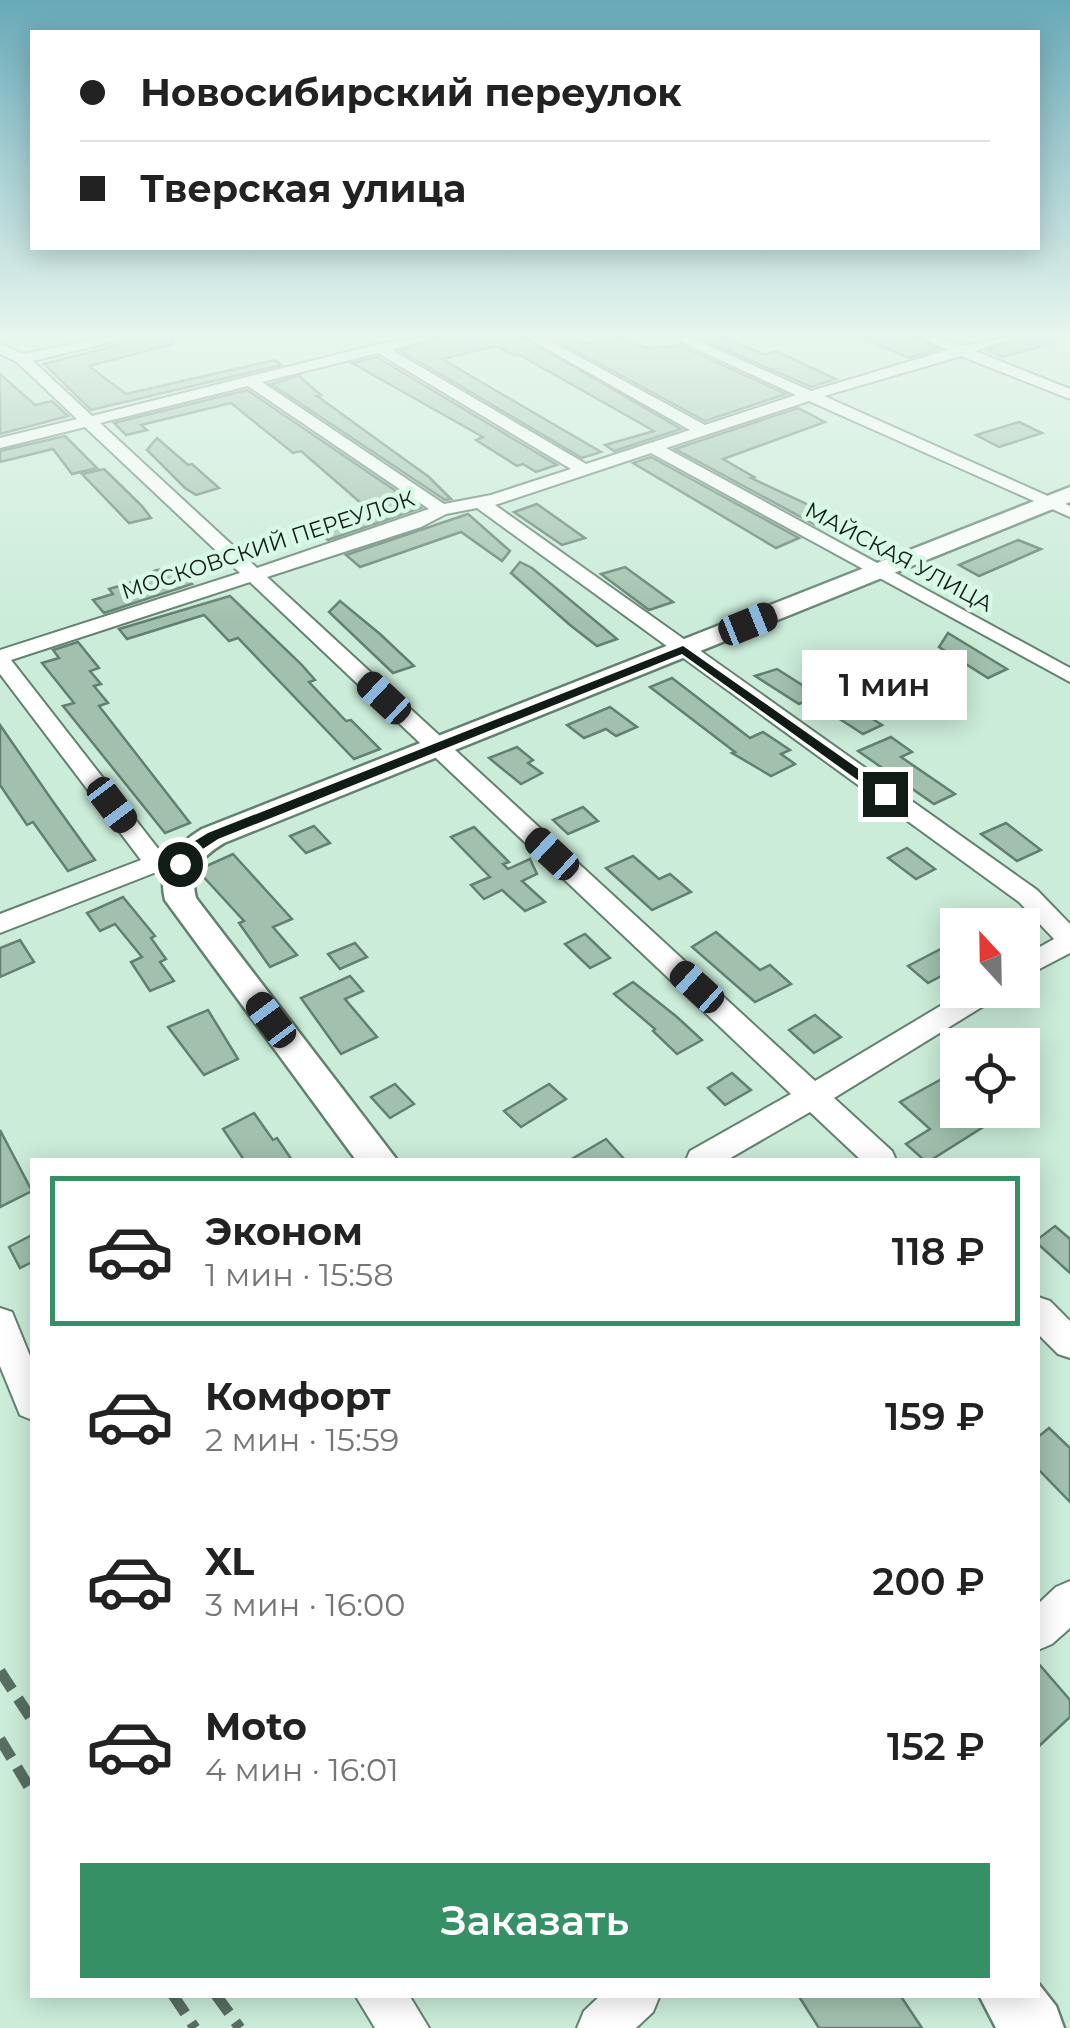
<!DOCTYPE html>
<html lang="ru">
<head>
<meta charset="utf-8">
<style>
	body { margin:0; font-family:Montserrat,sans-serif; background:#f6f6f6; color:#222; height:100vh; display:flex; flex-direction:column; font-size:38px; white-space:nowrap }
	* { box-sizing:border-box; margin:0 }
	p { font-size:32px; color:#767676 }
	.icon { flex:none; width:55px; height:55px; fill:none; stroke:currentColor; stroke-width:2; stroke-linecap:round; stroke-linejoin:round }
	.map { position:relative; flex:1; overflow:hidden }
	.sheet { position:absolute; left:30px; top:1158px; width:1010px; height:840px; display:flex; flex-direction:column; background:#fff; border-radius:0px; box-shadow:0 5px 25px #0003 }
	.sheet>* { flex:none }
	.top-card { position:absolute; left:30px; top:30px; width:1010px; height:220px; border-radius:0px; box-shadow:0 5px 25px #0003; display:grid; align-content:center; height:220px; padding:0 50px; background:#fff }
	.needle { width:65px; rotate:338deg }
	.buttons { position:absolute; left:940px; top:908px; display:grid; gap:20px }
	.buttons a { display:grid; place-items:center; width:100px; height:100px; border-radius:0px; background:#fff; box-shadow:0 5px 25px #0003; font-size:50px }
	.end { position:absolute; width:45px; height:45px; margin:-22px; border:12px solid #101c15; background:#fff; box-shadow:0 0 0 5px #fff }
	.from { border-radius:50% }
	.bubble { position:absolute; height:70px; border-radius:0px; background:#fff; box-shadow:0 5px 25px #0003; font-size:32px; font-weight:600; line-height:70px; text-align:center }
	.car { position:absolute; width:30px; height:60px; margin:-30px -15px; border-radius:12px; box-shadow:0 0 8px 2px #0007; background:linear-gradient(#222 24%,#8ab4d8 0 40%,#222 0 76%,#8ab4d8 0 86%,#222 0) }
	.top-card b { display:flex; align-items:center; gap:35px; height:95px; font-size:38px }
	.top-card b+b { border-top:2px solid #e0e0e0 }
	.top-card i { width:25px; height:25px; background:#222 }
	ul { padding:18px 0 0; list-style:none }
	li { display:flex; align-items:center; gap:30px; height:150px; margin:0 20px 15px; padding:0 30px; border:5px solid transparent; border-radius:0px }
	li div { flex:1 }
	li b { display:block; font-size:38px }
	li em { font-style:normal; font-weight:600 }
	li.on { border-color:#359066 }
	li>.icon { width:90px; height:90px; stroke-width:1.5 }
	.cta { display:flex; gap:20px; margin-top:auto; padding:20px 50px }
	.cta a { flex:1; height:115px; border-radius:0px; background:#359066; color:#fff; font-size:40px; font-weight:600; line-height:115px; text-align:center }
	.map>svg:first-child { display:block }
	.building { fill:#a1c1ae; stroke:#627f6f; stroke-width:2.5 }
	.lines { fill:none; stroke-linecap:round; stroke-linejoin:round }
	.minor-casing { stroke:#638170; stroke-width:4 }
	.tertiary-casing { stroke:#638170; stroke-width:5 }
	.minor { fill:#fff; fill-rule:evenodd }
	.tertiary { fill:#fff; fill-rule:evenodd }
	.rail { stroke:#596e62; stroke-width:11; stroke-dasharray:22 11; stroke-linecap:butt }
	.route { fill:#101c15 }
	.labels { text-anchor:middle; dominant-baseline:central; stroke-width:9; stroke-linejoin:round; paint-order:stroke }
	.far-street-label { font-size:22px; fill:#101c15; stroke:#d8f9e6 }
</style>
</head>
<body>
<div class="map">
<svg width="1070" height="2028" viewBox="0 0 1070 2028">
	<rect width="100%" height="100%" fill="#cbecd9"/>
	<g class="building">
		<polygon points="136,337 172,337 173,344 89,366 126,394 275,360 282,365 91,410 44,364 133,341"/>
		<polygon points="438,337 523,337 681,429 614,451 605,445 654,431 518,354 513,355 496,346 442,359 601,452 582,458 401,351"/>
		<polygon points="550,337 566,337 582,344 622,337 646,348 681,346 786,394 705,421"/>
		<polygon points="714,337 729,339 765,355 776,351 836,379 811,387 704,340"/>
		<polygon points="860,337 917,337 937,349 909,358"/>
		<polygon points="1019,337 1055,337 1056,342 1003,357 987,351"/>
		<polygon points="377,357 557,465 536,472 523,464 517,466 476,440 483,437 352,363"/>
		<polygon points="0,374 35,405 52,401 68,416 0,434"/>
		<polygon points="299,376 321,395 317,396 429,477 451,499 445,500 271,384"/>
		<polygon points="247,390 421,508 328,540 315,529 369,510 301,451 293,453 231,403 141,425 147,430 126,435 114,423"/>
		<polygon points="798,408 825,422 723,459 754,477 751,478 843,521 823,529 675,449"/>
		<polygon points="1019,422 1042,433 999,447 976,435"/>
		<polygon points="65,436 97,468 72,474 53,449 0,462 0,451"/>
		<polygon points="157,438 188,465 192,464 219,488 196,495 185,488 147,450"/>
		<polygon points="651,457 799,538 776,548 633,463"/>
		<polygon points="104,469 142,506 151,518 129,523 82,474"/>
		<polygon points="537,504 585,538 562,545 514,512"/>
		<polygon points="468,514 510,551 502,561 461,532 360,567 346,555"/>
		<polygon points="1018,540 1041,549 979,576 959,565"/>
		<polygon points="520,562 532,568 617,639 597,646 570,625 511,573"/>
		<polygon points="174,566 192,584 104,613 93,600 113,594 109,589 157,575 154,571"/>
		<polygon points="625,567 673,602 649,610 601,574"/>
		<polygon points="230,596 301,664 315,680 309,682 346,721 351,720 380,749 354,759 238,638 229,641 204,615 127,639 119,629"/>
		<polygon points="340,601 380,634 414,666 393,673 329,612"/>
		<polygon points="948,633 1007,669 988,678 939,647"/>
		<polygon points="78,642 99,668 90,671 101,684 94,686 108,703 99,706 190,823 165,833 63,706 74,703 42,663 59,658 53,650"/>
		<polygon points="777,669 818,695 799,704 755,676"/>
		<polygon points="672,678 750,738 763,732 790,750 781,754 795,764 771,776 732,753 735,752 650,687"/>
		<polygon points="610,707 637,727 616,736 606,729 584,738 567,725"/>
		<polygon points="854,707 882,725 863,734 835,716"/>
		<polygon points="0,725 54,803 95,860 68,871 33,822 27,825 0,785"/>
		<polygon points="891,737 912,752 901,757 955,794 934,804 858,751"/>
		<polygon points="517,747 533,760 528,763 542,773 521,784 489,758"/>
		<polygon points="583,807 598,821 568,834 553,820"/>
		<polygon points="1006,823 1041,850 1017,861 981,834"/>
		<polygon points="314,826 330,843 306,853 290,836"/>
		<polygon points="474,827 509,862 503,864 508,869 530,859 537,874 522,881 545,902 525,911 502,890 484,899 471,885 490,877 451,837"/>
		<polygon points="907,848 935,869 916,879 888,858"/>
		<polygon points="233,854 292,919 273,927 297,955 270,967 239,923 244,921 200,873 202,868"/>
		<polygon points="633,856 659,879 670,874 691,892 652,910 606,868"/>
		<polygon points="123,897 155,936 151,938 166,959 160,962 174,981 150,991 131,962 142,957 115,924 100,931 87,913"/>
		<polygon points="716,932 760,970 770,965 791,984 755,1002 692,947"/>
		<polygon points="585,934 610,958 590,968 565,944"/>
		<polygon points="20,940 34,962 0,977 0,948"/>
		<polygon points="958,940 958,967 928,983 908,966"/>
		<polygon points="355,943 367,957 340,969 328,954"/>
		<polygon points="350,976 363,991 345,999 377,1037 341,1054 301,998"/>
		<polygon points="633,982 677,1017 702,1040 677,1054 653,1031 655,1029 614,994"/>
		<polygon points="208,1010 238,1059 204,1075 168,1027"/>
		<polygon points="815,1015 841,1037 814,1053 789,1030"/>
		<polygon points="958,1070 958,1110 972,1110 988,1124 931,1160 924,1160 906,1144 930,1129 900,1102"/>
		<polygon points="732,1073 751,1090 725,1105 708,1088"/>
		<polygon points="395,1084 414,1104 390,1118 371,1097"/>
		<polygon points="549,1084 566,1099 521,1127 504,1111"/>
		<polygon points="254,1113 273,1140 277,1138 292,1160 244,1160 223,1129"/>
		<polygon points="0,1130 32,1191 0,1207"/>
		<polygon points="606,1139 625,1160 570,1160"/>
		<polygon points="1055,1226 1070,1239 1070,1273 1038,1244 1038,1239"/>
		<polygon points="32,1235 32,1262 20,1268 9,1247"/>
		<polygon points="1049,1428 1070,1448 1070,1502 1038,1469 1038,1437"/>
		<polygon points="1038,1663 1070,1700 1070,1717 1038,1747"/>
		<polygon points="798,1995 900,1995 922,2028 819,2028"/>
	</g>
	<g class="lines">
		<g class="minor-casing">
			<g id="minor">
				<path d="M107,337H132L33,361L92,416L379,344L434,337L392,350L586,464L690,430L526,337H543L705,425L796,395L671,337H689L811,391L948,350L920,337C936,337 945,342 959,345C972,347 998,337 1015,337L975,351L1070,389V399L961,356L824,396L1070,506V517L809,401L666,448L1070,668V682L651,453L495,505L1037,890L1070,924V953L1022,978V957L1054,939L1019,902L477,508L446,514L421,527L267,577L815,1081L967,990H1002L998,997L834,1098L892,1151L896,1160H861L810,1112L727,1160H686L690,1151L791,1094L250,582L11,660L163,855L181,857L184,863L181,869L159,871L0,933V914L141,860L0,674V650L240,573L85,427L0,448V438L77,419L17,362L0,354V344L24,354ZM378,353L571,469L491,495L444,504L262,382ZM248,386L429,509L257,568L100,423Z"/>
				<polygon points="1038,1297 1050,1301 1070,1321 1070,1358 1058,1354 1038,1334"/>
				<polygon points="0,1308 12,1312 32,1361 32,1420 20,1415 0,1366"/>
				<polygon points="1070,1581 1070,1628 1052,1644 1038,1650 1038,1604 1056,1587"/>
				<polygon points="355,1995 409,1995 429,2028 375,2028"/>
				<polygon points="601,1995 660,1995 653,2012 636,2028 577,2028 584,2011"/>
			</g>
		</g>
		<g class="tertiary-casing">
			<g id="tertiary">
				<path d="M1070,487V502L224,843C201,857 189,870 196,898L397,1160H356L165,900C157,867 174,846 202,829Z"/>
				<polygon points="1038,1983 1056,2006 1064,2028 996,2028 979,1995 1038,1995"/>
			</g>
		</g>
		<use href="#minor" class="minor"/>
		<use href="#tertiary" class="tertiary"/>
		<g class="rail">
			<polyline points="0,1671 32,1720"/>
			<polyline points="0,1739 32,1792"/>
			<polyline points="173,1995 195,2028"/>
			<polyline points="216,1995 240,2028"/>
		</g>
	</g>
	<linearGradient id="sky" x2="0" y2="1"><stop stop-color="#68a9b8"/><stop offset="0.54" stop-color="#e8f6ee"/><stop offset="1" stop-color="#e8f6ee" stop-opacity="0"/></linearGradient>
	<rect width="1070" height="621" fill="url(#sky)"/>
	<polygon class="route" points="683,646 890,791 890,796 880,796 682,654 218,839 192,856 185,867 173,864 182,849 208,833"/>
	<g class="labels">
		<g class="far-street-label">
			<text transform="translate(268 545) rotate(-18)">МОСКОВСКИЙ ПЕРЕУЛОК</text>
			<text transform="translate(899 557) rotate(28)">МАЙСКАЯ УЛИЦА</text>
		</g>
	</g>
</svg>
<div class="buttons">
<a><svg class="needle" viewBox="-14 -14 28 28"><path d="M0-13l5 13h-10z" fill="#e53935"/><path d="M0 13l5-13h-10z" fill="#767676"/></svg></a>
<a><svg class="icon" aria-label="locate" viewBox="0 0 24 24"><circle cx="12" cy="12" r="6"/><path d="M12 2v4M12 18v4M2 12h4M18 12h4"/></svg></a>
</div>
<i class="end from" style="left:180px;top:864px"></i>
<i class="end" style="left:885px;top:794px"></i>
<div class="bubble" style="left:802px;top:650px;width:165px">1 мин</div>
<i class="car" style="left:748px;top:624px;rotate:68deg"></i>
<i class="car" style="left:384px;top:698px;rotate:313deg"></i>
<i class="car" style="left:112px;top:805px;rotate:143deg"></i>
<i class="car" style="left:552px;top:854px;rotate:313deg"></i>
<i class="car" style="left:697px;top:987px;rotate:312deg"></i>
<i class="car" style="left:271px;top:1020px;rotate:323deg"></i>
<div class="top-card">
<b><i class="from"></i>Новосибирский переулок</b>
<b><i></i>Тверская улица</b>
</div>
<section class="sheet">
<ul>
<li class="on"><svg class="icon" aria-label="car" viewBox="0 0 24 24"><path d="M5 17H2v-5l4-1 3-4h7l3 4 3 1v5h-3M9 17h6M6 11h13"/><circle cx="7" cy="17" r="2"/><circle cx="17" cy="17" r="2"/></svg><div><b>Эконом</b><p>1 мин · 15:58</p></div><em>118 ₽</em></li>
<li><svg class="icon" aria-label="car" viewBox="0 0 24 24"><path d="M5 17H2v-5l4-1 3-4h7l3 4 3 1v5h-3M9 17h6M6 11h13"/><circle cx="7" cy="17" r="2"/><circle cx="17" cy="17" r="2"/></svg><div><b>Комфорт</b><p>2 мин · 15:59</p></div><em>159 ₽</em></li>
<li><svg class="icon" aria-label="car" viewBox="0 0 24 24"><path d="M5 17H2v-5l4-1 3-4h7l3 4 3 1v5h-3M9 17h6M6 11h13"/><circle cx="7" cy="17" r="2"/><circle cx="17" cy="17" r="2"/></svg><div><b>XL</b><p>3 мин · 16:00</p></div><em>200 ₽</em></li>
<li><svg class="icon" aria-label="car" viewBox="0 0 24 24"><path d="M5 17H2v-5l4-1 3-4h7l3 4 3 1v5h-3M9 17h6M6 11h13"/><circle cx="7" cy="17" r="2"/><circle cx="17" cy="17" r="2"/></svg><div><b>Moto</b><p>4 мин · 16:01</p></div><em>152 ₽</em></li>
</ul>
<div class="cta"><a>Заказать</a></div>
</section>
</div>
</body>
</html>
